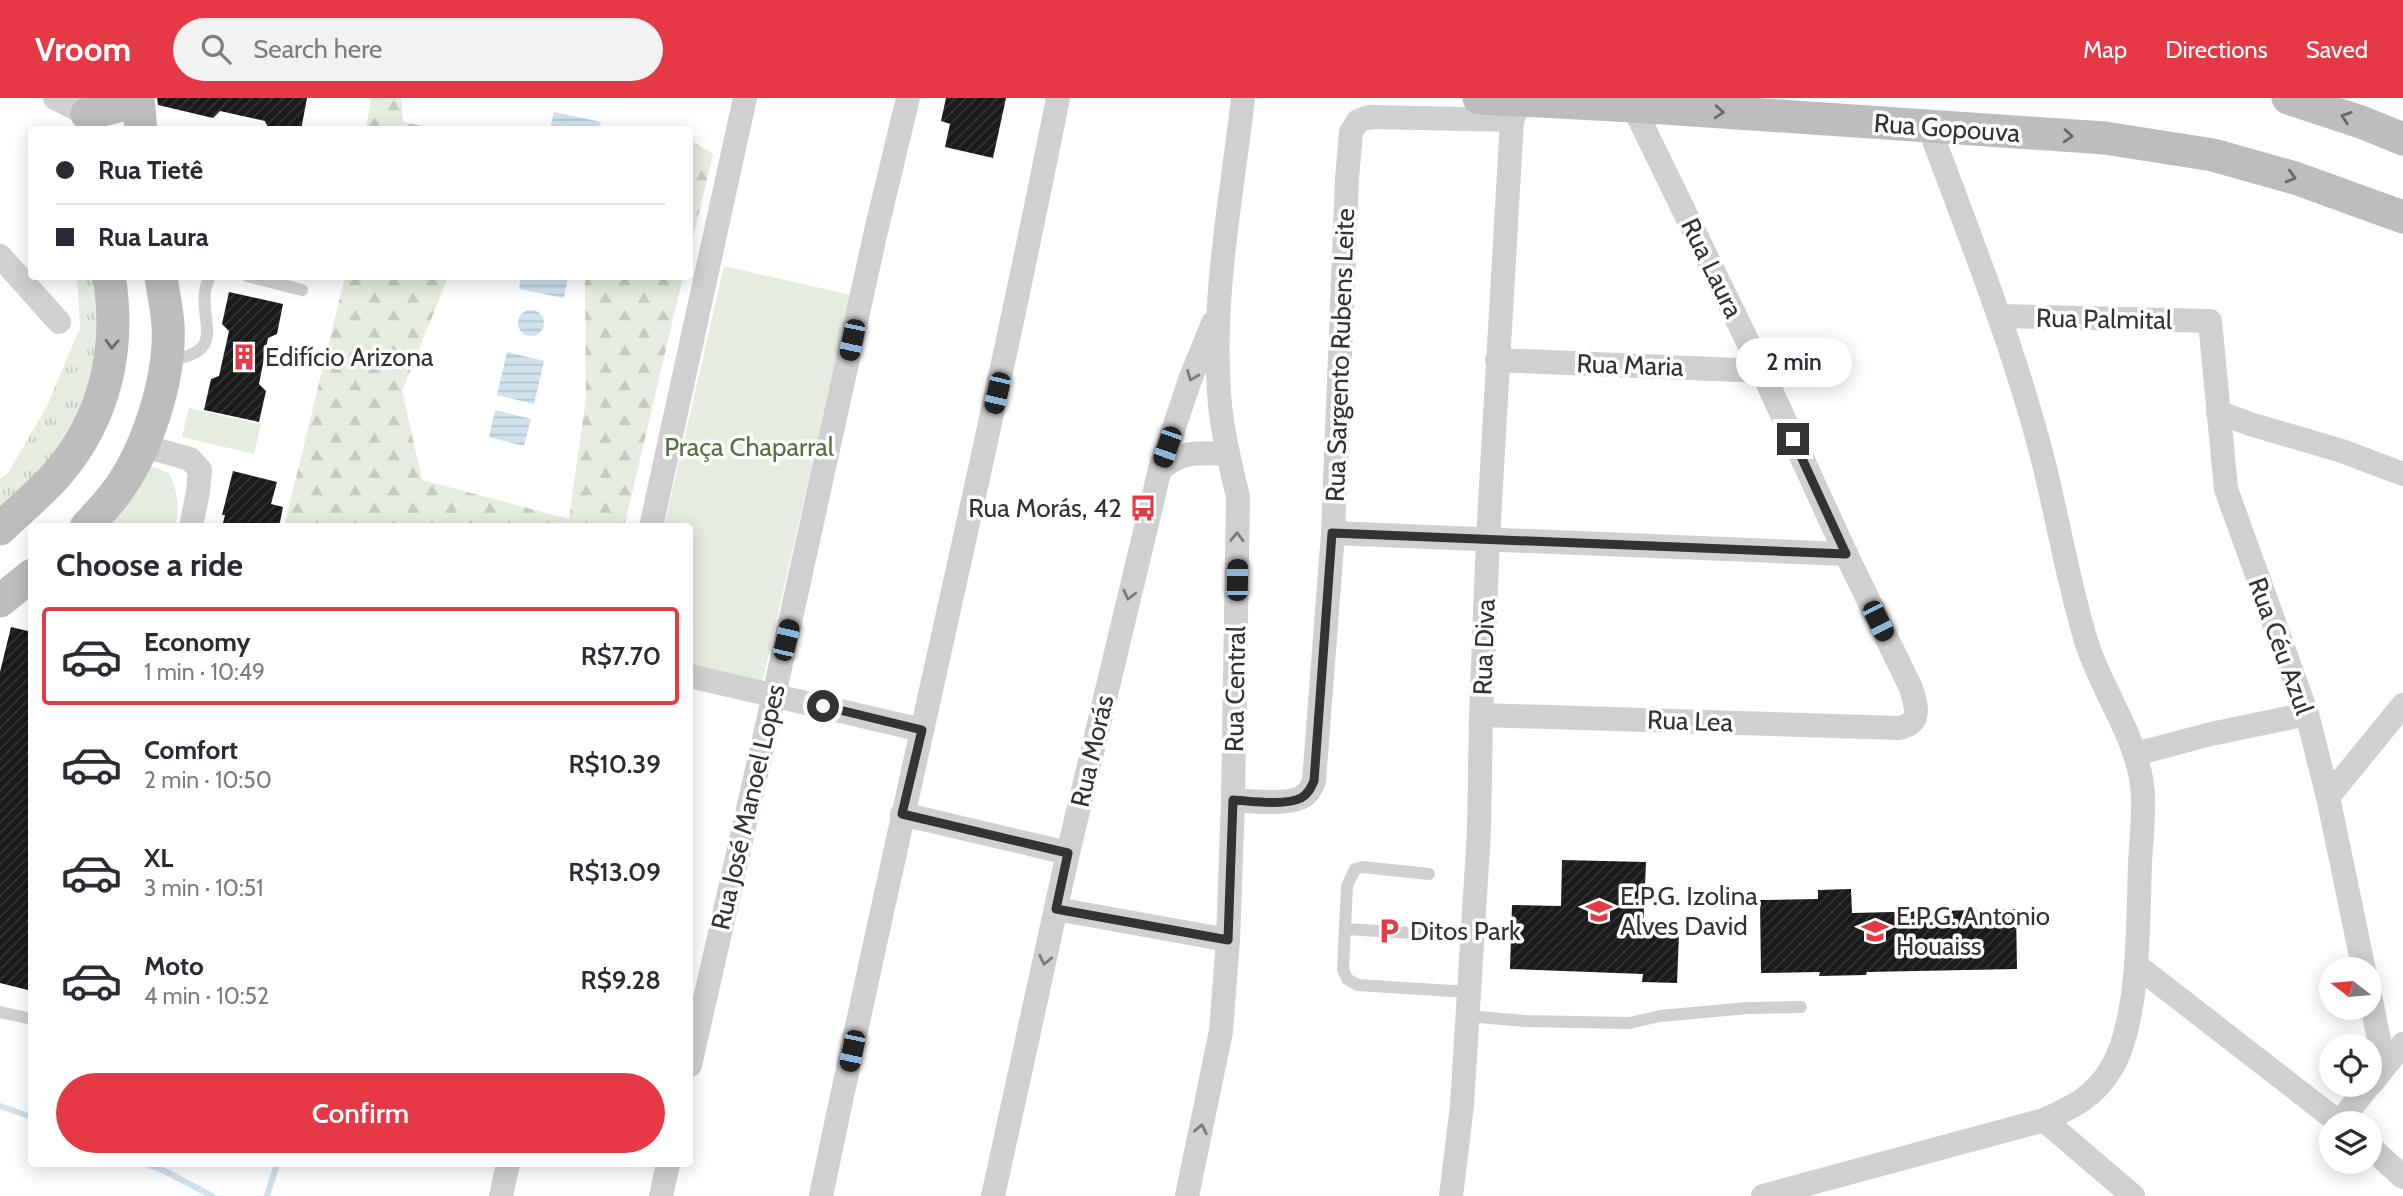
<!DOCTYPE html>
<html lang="en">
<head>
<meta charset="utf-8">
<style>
	body { margin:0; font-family:Cabin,sans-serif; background:#f2f2f3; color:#2b2b33; height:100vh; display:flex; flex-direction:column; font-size:26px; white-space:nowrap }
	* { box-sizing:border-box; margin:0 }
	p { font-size:23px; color:#7c7c81 }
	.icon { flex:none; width:38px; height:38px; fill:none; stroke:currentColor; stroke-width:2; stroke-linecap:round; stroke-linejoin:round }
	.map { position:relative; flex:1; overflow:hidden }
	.drawer { position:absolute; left:28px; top:425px; width:665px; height:644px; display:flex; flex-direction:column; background:#fff; border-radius:7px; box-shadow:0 4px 18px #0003 }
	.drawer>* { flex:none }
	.top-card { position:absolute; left:28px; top:28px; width:665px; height:154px; border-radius:7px; box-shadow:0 4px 18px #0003; display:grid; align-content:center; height:154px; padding:0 28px; background:#fff }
	.needle { width:46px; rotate:286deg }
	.fabs { position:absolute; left:2319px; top:859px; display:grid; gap:14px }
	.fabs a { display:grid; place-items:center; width:63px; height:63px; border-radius:50%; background:#fff; box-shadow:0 4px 18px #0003; font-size:35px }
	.end { position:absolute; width:32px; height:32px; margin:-16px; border:9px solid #333; background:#fff; box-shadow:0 0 0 4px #fff }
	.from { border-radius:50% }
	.bubble { position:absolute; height:49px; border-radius:24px; background:#fff; box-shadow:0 4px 18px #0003; font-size:23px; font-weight:600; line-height:49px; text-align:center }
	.car { position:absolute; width:21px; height:42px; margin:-21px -10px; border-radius:9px; box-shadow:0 0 5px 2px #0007; background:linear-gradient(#222 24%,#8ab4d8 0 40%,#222 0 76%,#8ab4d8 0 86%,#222 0) }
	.top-card b { display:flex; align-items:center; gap:24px; height:66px; font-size:26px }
	.top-card b+b { border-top:2px solid #e1e1e2 }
	.top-card i { width:18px; height:18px; background:#2b2b33 }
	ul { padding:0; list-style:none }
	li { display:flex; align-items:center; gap:21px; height:98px; margin:0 14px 10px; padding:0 14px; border:4px solid transparent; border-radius:7px }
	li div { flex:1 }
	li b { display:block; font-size:26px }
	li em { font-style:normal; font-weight:600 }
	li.on { border-color:#e63946 }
	li>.icon { width:63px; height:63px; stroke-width:1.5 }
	h2 { padding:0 28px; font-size:32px; line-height:84px }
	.cta { display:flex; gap:14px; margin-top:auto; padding:14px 28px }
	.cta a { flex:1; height:80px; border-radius:42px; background:#e63946; color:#fff; font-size:28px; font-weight:600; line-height:80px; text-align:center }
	header { display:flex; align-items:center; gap:42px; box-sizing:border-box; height:98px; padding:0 35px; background:#e63946; color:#fff }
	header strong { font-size:33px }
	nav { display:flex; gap:38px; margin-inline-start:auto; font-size:24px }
	.search { width:490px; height:63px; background:#f2f2f3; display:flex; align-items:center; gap:18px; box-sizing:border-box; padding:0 24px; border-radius:38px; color:#7c7c81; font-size:26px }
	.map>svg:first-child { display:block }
	.grass { fill:url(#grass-tufts) }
	.forest { fill:url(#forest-firs) }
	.park { fill:#e6ecdf }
	.water { fill:url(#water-rules) }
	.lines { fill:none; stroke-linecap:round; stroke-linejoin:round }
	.stream { stroke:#cfe2ee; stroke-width:6 }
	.building { fill:url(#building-hatch) }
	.service { stroke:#d0d0d0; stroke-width:12 }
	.minor { stroke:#d0d0d0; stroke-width:24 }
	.secondary { stroke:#bdbdbd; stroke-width:33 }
	.oneway { stroke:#6a6a6a }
	.oneway2 { stroke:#7a7a7a }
	.route { stroke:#333; stroke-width:9 }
	.labels { text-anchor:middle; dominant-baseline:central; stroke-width:7; stroke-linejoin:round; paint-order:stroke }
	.street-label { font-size:26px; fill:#333; stroke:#fff }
	.poi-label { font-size:26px; fill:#333; stroke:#fff; text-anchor:start }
	.park-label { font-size:26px; fill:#56703f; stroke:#fff }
</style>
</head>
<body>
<header>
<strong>Vroom</strong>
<div class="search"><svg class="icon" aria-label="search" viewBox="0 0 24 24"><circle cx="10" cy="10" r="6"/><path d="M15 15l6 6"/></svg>Search here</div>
<nav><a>Map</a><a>Directions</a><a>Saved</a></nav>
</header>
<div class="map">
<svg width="2403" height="1098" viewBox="0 0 2403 1098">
	<defs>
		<pattern id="grass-tufts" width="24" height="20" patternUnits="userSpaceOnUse" patternTransform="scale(1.75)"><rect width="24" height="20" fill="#e6ecdf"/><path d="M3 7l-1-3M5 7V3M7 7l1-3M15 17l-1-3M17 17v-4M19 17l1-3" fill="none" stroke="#c6cbc0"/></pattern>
		<pattern id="forest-firs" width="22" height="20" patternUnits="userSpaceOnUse" patternTransform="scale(1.75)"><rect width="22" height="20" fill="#e6ecdf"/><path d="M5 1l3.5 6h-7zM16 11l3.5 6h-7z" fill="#c6cbc0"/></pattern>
		<pattern id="water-rules" width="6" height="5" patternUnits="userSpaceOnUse" patternTransform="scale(1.75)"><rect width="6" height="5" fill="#cfe2ee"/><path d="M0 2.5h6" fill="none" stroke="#b2c2cd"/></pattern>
		<pattern id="building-hatch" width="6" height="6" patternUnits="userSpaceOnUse" patternTransform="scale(1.75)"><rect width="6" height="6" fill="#1a1a1a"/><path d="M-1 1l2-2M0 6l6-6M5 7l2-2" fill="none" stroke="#333"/></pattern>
	</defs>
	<rect width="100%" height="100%" fill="#fff"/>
	<polygon class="grass" points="77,179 106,179 101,293 0,427 0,381 8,375 47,308 80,230"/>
	<g class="forest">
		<polygon points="371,0 401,0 403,24 439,31 366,31"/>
		<polygon points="690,42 713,56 690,153"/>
		<polygon points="345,179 448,179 402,293 422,382 569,421 586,300 585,184 587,179 683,179 624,429 284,429"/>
	</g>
	<g class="park">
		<polygon points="724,168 851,197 762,585 690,568 690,429 664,429"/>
		<polygon points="189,310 261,326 254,356 182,339"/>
		<path d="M148,367L169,375C178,394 179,408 176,429H107Z"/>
	</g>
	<g class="water">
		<polygon points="554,14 601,24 599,31 550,31"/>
		<polygon points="521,179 568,179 564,200 519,191"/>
		<circle cx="531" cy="225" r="13"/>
		<polygon points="507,254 544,263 534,306 497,297"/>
		<polygon points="495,312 531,321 524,348 489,339"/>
	</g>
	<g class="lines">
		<g class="stream">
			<polyline points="0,1008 32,1019"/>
			<polyline points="145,1066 159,1070 212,1098"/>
			<polyline points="267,1098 277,1066"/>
		</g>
	</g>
	<g class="building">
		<polygon points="157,0 307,0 301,32 269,32 265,23 220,13 213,20 158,7"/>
		<polygon points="946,0 1006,0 993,60 945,49 950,26 941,23"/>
		<polygon points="229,194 283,206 277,236 268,240 259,286 266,293 259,324 204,312 211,281 219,278 229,233 222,226"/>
		<polygon points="233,373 277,384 271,406 283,409 279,429 222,429 225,417 222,417"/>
		<polygon points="11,529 32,534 32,893 0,885 0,574"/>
		<polygon points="1562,762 1646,764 1643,834 1679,836 1677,885 1642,884 1643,876 1510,871 1512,807 1561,808"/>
		<polygon points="1851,791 1852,815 2016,811 2017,871 1867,874 1866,877 1819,878 1820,874 1761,875 1760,802 1818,801 1818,792"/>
	</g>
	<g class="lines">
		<g class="service">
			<polyline points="247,178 302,192"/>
			<path d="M168,262C236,254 190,217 210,178"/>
			<polyline points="1429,776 1363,769 1355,771 1347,788 1343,871 1347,881 1358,887 1468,894"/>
			<polyline points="1345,831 1447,837"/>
			<polyline points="0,914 32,921"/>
			<polyline points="1467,918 1525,923 1629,925 1660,918 1748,910 1801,909"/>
		</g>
		<g class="minor">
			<polyline points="55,0 87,16"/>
			<polyline points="0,158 59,224"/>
			<polyline points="1999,218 2210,223 2226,391 2307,616 2328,699 2364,872"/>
			<polyline points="1497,262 1762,273"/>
			<polyline points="2218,314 2250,326 2342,353 2403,376"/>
			<polyline points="144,348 190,361 200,372 198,394 191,429"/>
			<path d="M1160,371C1185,352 1197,355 1228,356"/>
			<polyline points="651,429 745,0"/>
			<polyline points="1333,435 1846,456"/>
			<polyline points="690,578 922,632"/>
			<path d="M1481,617L1899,630C1923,625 1916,608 1911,590L1846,456L1762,273L1633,8"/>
			<polyline points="2135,656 2211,636 2307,616"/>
			<polyline points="2328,699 2403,607"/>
			<path d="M1233,702C1251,703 1285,707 1300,700C1308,697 1311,690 1314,683L1333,435L1347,81L1351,34L1358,23L1369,19L1512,22"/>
			<polyline points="902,716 1068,755"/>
			<polyline points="1056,811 1228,842"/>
			<polyline points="2136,867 2341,1026"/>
			<polyline points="2370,897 2384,967"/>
			<polyline points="690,967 774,597 876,133 908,0"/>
			<polyline points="2370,987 2403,946"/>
			<polyline points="2044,1022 2133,1098"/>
			<polyline points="2340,1024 2369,987"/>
			<polyline points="2370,1049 2403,1079"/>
			<polyline points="501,1098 508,1066"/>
			<polyline points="661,1098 668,1066"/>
			<path d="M821,1098C897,731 985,367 1058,0"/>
			<polyline points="993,1098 1068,755 1160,371 1190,282 1213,225"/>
			<path d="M1187,1098L1221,933L1228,842L1233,702L1238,399C1230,365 1221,330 1219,294C1212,196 1232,97 1243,0"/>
			<polyline points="1451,1098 1462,1007 1479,733 1481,617 1488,440 1512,22 1521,2"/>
			<path d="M1763,1098L2044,1022C2073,1009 2094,999 2111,971C2140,924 2138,822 2140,766C2141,738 2146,707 2141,680C2132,632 2102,592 2087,546C2068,485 2058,420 2042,358C2013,246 1969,137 1929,29"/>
		</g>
		<g class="secondary">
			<polyline points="138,0 141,32"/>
			<polyline points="1479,0 1633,8 2105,40 2213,57 2295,80 2403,119"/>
			<polyline points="2288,0 2361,24 2403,41"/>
			<polyline points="87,16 118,8 133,0"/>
			<path d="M86,429C96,418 106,408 115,396C147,354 171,280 168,227C167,211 163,195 161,178"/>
			<path d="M0,431C19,412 41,395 58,375C106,319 121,249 109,178"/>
			<polyline points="0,503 32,477"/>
		</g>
	</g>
	<defs><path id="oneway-chevron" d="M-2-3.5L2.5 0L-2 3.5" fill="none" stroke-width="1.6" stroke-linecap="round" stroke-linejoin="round" transform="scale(1.75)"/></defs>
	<g class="oneway">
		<use href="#oneway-chevron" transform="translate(1719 14) rotate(4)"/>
		<use href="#oneway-chevron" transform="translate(2346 19) rotate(-161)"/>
		<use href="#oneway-chevron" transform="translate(2068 38) rotate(4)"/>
		<use href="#oneway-chevron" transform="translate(2291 79) rotate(17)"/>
		<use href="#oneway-chevron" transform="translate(112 246) rotate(92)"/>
	</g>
	<g class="oneway2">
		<use href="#oneway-chevron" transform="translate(1192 278) rotate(111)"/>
		<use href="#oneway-chevron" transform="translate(1237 439) rotate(-89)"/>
		<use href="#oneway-chevron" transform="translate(1129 497) rotate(103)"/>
		<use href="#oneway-chevron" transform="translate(1045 862) rotate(102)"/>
		<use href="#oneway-chevron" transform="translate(1201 1031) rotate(-78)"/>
	</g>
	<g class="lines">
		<path class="route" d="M823,608L922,632L902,716L1068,755L1056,811L1228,842L1233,702C1251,703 1285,708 1301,700C1308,696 1311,690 1314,683L1332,435L1846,456L1793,341"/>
	</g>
	<defs>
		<g id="building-bare" transform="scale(2.1)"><path d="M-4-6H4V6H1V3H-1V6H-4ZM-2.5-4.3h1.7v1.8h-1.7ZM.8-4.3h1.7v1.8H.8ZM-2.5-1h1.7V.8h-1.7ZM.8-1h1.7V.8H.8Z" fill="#e63946" stroke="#fff" stroke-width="2.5" paint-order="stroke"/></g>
		<g id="bus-bare" transform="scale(2.1)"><path d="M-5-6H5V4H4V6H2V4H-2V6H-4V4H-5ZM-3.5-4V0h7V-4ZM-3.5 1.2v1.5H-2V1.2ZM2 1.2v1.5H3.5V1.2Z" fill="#e63946" stroke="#fff" stroke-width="2.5" paint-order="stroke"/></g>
		<g id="school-bare" transform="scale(2.1)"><path d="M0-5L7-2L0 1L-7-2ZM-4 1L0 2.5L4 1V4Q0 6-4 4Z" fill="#e63946" stroke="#fff" stroke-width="2.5" paint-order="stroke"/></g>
		<g id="parking-bare" transform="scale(2.1)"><path d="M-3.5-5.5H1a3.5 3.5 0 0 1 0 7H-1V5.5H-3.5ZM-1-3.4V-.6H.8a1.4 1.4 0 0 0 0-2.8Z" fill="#e63946" stroke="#fff" stroke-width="2.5" paint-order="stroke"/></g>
	</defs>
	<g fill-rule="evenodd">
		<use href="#building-bare" x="244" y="259"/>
		<use href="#bus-bare" x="1143" y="410"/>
		<use href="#school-bare" x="1599" y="813"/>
		<use href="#parking-bare" x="1389" y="833"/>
		<use href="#school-bare" x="1875" y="833"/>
	</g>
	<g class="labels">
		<g class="street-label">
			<text transform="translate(1947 30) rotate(4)">Rua Gopouva</text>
			<text transform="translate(1712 170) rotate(64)">Rua Laura</text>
			<text transform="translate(2104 221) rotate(1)">Rua Palmital</text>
			<text transform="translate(1340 257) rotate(-88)">Rua Sargento Rubens Leite</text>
			<text transform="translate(1630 267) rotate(2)">Rua Maria</text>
			<text transform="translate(2281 548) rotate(70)">Rua Céu Azul</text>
			<text transform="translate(1484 549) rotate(-88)">Rua Diva</text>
			<text transform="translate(1235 591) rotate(-89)">Rua Central</text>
			<text transform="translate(1690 623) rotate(2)">Rua Lea</text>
			<text transform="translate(1092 653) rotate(-77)">Rua Morás</text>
			<text transform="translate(748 709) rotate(-77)">Rua José Manoel Lopes</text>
		</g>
		<g class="poi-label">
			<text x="265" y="259">Edifício Arizona</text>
			<text x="1122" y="410" text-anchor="end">Rua Morás, 42</text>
			<text x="1620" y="798">E.P.G. Izolina<tspan x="1620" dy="30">Alves David</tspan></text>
			<text x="1896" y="818">E.P.G. Antonio<tspan x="1896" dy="30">Houaiss</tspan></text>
			<text x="1410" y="833">Ditos Park</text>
		</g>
		<g class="park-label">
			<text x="749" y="349">Praça Chaparral</text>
		</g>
	</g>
</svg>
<div class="fabs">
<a><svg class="needle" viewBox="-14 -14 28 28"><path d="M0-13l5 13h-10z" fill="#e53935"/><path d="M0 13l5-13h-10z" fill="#7c7c81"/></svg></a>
<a><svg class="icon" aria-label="locate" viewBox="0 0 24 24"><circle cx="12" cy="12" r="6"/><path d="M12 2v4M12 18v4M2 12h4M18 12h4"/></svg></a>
<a><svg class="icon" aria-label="layers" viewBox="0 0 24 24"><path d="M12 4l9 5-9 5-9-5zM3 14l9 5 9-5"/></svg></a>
</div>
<i class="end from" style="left:823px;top:608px"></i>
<i class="end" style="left:1793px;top:341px"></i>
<div class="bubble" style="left:1736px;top:240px;width:116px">2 min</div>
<i class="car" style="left:852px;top:242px;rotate:192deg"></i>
<i class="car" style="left:997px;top:295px;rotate:193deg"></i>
<i class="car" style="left:1167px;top:349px;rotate:199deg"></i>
<i class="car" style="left:1237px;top:482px;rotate:1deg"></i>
<i class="car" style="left:1878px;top:523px;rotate:154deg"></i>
<i class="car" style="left:786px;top:542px;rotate:13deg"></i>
<i class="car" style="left:852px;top:953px;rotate:192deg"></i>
<div class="top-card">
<b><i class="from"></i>Rua Tietê</b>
<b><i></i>Rua Laura</b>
</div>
<section class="drawer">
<h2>Choose a ride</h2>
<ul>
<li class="on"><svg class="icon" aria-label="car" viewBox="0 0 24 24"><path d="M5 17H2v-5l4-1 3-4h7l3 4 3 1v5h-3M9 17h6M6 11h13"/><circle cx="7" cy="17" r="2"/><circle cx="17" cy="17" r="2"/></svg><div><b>Economy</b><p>1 min · 10:49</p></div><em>R$7.70</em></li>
<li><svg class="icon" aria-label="car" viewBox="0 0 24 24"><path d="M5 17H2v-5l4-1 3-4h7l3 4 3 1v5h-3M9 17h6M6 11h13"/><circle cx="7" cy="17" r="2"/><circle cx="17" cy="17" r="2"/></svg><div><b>Comfort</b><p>2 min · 10:50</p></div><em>R$10.39</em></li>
<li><svg class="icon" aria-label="car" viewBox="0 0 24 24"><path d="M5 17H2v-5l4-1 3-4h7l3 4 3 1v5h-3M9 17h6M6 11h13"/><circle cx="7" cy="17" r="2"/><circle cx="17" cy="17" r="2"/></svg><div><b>XL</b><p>3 min · 10:51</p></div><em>R$13.09</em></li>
<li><svg class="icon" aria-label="car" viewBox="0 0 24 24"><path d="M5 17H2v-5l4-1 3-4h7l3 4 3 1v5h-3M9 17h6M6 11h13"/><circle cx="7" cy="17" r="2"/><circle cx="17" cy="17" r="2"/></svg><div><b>Moto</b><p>4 min · 10:52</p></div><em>R$9.28</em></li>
</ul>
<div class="cta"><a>Confirm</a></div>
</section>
</div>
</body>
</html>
